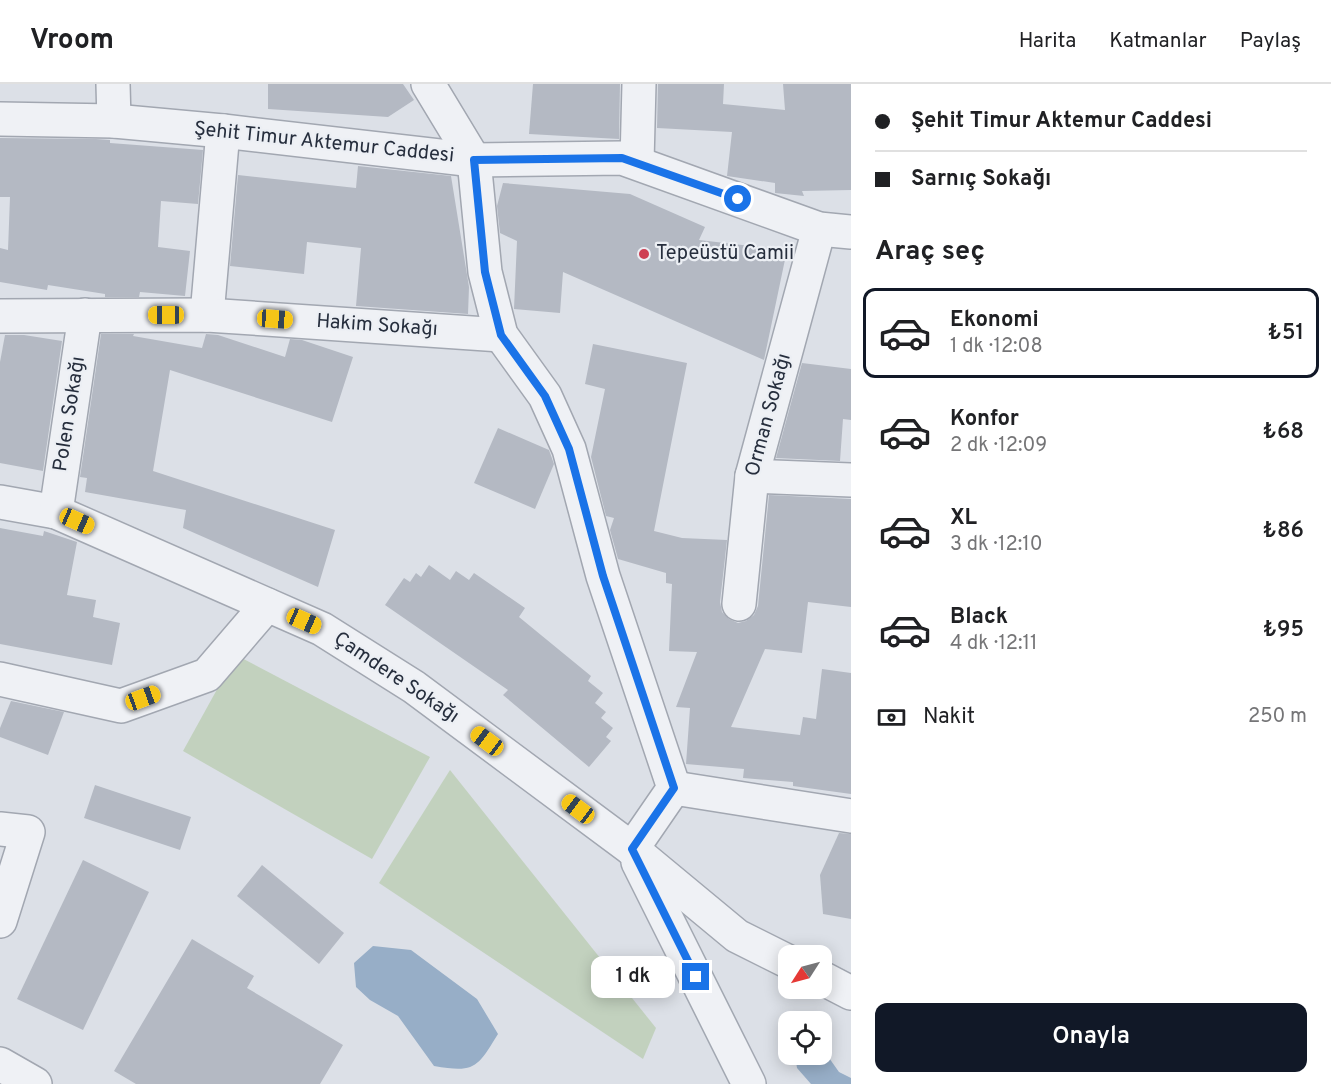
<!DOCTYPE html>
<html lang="tr">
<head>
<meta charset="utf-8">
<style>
	body { margin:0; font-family:Overpass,sans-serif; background:#f6f6f6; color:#202124; height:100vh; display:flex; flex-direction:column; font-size:22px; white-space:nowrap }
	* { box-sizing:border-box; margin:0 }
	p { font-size:20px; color:#757577 }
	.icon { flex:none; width:33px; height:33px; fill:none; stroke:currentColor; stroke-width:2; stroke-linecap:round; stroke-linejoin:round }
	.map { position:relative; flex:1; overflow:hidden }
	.side { display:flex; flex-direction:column; background:#fff; width:480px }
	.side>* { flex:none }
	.top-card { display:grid; align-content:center; height:132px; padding:0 24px; background:#fff }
	.needle { width:39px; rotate:234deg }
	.buttons { position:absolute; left:778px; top:861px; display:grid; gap:12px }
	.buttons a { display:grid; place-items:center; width:54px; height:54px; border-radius:12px; background:#fff; box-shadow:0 3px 15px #0003; font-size:30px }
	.end { position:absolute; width:27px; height:27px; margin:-14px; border:8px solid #1a73e8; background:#fff; box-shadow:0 0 0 3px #fff }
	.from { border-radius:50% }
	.bubble { position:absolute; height:42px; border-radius:12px; background:#fff; box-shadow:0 3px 15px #0003; font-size:20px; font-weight:600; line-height:42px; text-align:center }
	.car { position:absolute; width:18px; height:36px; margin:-18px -9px; border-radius:8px; box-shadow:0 0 4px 2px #0007; background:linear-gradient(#f5c518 24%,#345 0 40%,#f5c518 0 76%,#345 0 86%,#f5c518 0) }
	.top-card b { display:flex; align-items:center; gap:21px; height:57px; font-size:22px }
	.top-card b+b { border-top:2px solid #e0e0e0 }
	.top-card i { width:15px; height:15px; background:#202124 }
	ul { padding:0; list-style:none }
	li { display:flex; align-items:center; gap:18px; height:90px; margin:0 12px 9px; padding:0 12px; border:3px solid transparent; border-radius:12px }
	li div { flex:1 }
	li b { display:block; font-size:22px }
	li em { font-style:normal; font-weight:600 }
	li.selected { border-color:#111827 }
	li>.icon { width:54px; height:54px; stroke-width:1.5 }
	h2 { padding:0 24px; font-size:27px; line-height:72px }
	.pay { display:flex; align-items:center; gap:15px; height:66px; padding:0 24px; font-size:22px }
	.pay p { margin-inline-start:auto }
	.button { display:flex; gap:12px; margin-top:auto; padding:12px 24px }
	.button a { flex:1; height:69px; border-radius:12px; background:#111827; color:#fff; font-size:24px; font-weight:600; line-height:69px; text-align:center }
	header { display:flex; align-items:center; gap:36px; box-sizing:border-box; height:84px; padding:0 30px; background:#fff; border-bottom:2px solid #e0e0e0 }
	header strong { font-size:28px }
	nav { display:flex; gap:33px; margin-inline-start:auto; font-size:21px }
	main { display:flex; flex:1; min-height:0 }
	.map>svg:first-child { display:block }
	.green { fill:#c2d1be }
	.water { fill:#97aec7 }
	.building { fill:#b4b9c3 }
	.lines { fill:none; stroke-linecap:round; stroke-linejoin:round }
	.minor-casing { stroke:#a2a7b1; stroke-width:36 }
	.minor { stroke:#eff1f5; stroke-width:33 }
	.route { stroke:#1a73e8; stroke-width:8 }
	.poi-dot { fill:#ce3f53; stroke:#eceff4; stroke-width:2 }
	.labels { text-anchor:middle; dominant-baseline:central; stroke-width:4.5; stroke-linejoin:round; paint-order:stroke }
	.street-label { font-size:20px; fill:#262e3d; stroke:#eceff4 }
	.poi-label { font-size:20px; fill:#262e3d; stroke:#eceff4; text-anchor:start }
</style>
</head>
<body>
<header>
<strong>Vroom</strong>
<nav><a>Harita</a><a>Katmanlar</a><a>Paylaş</a></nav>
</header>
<main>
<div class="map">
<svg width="851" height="1000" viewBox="0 0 851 1000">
	<rect width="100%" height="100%" fill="#dce0e7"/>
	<g class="green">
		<polygon points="236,571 430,673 372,775 183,667"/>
		<polygon points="450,686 656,944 643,975 379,799"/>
	</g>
	<g class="water">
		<path d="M373,862L411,866L477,915L498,950C477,984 475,989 434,982L398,932L370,916L356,903L354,879Z"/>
		<polygon points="822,964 839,988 851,994 851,1000 811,1000 797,984 795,971 822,970"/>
	</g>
	<g class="building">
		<polygon points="268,0 403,0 414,16 388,33 268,25"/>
		<polygon points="533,0 620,0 619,55 529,50"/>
		<polygon points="658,0 724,0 723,20 785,26 783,0 851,0 851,106 802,107 804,112 775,109 775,99 727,92 732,48 657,44"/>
		<polygon points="0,54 96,55 110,56 110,59 203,66 198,120 161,117 158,163 190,167 185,212 140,208 139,213 105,213 105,210 48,201 47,206 0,198 0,164 8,166 10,113 0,113"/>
		<polygon points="358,82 451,92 469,203 468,230 356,222 361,164 307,158 304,190 230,182 238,91 356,104"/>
		<polygon points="503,99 630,110 705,143 699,156 787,166 764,276 563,188 560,229 514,225 517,157 500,149 497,122"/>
		<polygon points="101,250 134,250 133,252 202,264 206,250 218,251 285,273 290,255 302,256 353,273 332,338 170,286 153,387 335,446 318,503 183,444 186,426 85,408 87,394 80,393"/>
		<polygon points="5,251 24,251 62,257 43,387 0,379 0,278"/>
		<polygon points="593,260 687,279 654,447 682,454 727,456 720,518 722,528 729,535 738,539 746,537 754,531 758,522 769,411 851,415 851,523 808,518 802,569 765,565 731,643 800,651 803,633 816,635 822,585 851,589 851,710 793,702 793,698 743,694 744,685 686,680 690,624 676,623 697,568 669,567 672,500 666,499 666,489 618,475 610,446 614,434 606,432 591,373 605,305 585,300"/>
		<polygon points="802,279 851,285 851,336 843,335 840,377 776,374"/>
		<polygon points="498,344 549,366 554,380 535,425 474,399"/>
		<polygon points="0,444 43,452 44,447 77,458 67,511 96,516 93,533 120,539 112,581 0,560"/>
		<polygon points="429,481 450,496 456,487 469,496 474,489 525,524 519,533 591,592 588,597 603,609 595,619 606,628 601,634 613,644 606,653 611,657 589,683 503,611 508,606 385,521 404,494 410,498 416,489 421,493"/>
		<polygon points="11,617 64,628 48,671 0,653 0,644"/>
		<polygon points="95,701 191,733 180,766 84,734"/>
		<polygon points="839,749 851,750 851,835 823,830 820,791"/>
		<polygon points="83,776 149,808 83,946 17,915"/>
		<polygon points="262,781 344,849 319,880 237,812"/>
		<polygon points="192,855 254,892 247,904 343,961 320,1000 136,1000 114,987"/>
	</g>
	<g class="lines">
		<g class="minor-casing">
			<g id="minor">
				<polyline points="113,0 114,37"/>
				<polyline points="428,0 474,76 485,188 501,251 545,312 569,365 603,492 674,704 632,765"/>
				<polyline points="0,35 114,37 223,47 474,76 622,74 819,145 851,148"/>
				<polyline points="637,78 639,0"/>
				<polyline points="207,231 223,47"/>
				<polyline points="0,232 207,231 501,251"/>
				<polyline points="752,392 851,396"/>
				<polyline points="0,418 56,428 322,545 414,603 632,765 737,852 789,878"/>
				<polyline points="56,428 85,231"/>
				<polyline points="739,520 752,392 819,145"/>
				<polyline points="0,595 121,622 207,591 267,521"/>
				<polyline points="674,704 851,732"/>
				<polyline points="0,745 28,748 0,837"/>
				<polyline points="638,778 749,1000"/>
				<polyline points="822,894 851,909"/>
				<polyline points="0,980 35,1000"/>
			</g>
		</g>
		<use href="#minor" class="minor"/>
	</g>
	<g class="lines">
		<polyline class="route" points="696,893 632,765 674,704 603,492 569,365 545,312 501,251 485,188 474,76 622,74 738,115"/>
	</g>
	<circle class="poi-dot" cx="644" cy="170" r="6"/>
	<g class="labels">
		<g class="street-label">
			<text transform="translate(324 59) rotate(6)">Şehit Timur Aktemur Caddesi</text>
			<text transform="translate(377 242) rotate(4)">Hakim Sokağı</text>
			<text transform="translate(70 330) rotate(-81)">Polen Sokağı</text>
			<text transform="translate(769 331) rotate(-75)">Orman Sokağı</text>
			<text transform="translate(396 594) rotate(34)">Çamdere Sokağı</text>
		</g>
		<g class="poi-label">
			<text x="656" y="170">Tepeüstü Camii</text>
		</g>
	</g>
</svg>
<div class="buttons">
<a><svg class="needle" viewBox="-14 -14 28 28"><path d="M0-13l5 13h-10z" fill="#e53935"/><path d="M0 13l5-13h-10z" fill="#757577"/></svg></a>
<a><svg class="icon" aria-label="locate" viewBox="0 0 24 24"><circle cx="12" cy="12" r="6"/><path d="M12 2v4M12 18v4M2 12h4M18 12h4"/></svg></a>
</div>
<i class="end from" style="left:738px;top:115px"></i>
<i class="end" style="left:696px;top:893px"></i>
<div class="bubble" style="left:591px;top:872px;width:84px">1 dk</div>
<i class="car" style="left:166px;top:231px;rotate:270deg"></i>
<i class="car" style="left:275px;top:235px;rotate:94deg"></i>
<i class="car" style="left:77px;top:437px;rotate:114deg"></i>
<i class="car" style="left:304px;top:537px;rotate:114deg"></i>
<i class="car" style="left:143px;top:614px;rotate:70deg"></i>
<i class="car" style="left:487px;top:657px;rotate:307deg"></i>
<i class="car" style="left:578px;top:725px;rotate:307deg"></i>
</div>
<section class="side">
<div class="top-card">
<b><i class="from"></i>Şehit Timur Aktemur Caddesi</b>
<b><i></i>Sarnıç Sokağı</b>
</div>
<h2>Araç seç</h2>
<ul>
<li class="selected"><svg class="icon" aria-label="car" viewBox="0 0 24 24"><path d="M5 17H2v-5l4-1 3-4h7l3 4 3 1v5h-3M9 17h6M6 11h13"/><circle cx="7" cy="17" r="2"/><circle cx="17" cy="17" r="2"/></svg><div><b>Ekonomi</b><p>1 dk · 12:08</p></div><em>₺51</em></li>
<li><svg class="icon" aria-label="car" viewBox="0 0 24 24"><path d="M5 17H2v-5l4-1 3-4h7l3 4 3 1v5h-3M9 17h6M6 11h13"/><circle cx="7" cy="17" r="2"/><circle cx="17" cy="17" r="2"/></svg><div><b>Konfor</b><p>2 dk · 12:09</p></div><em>₺68</em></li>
<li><svg class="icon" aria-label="car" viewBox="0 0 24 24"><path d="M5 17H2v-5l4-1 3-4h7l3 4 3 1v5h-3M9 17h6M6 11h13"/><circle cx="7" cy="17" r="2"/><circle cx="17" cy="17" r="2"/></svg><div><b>XL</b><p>3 dk · 12:10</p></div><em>₺86</em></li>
<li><svg class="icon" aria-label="car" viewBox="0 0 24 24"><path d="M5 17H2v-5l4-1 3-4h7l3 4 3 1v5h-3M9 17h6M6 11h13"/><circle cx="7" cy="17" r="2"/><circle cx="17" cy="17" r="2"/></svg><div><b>Black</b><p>4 dk · 12:11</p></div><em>₺95</em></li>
</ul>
<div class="pay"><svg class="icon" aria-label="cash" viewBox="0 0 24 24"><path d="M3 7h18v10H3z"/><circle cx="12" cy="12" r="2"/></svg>Nakit<p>250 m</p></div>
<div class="button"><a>Onayla</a></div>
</section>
</main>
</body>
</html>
